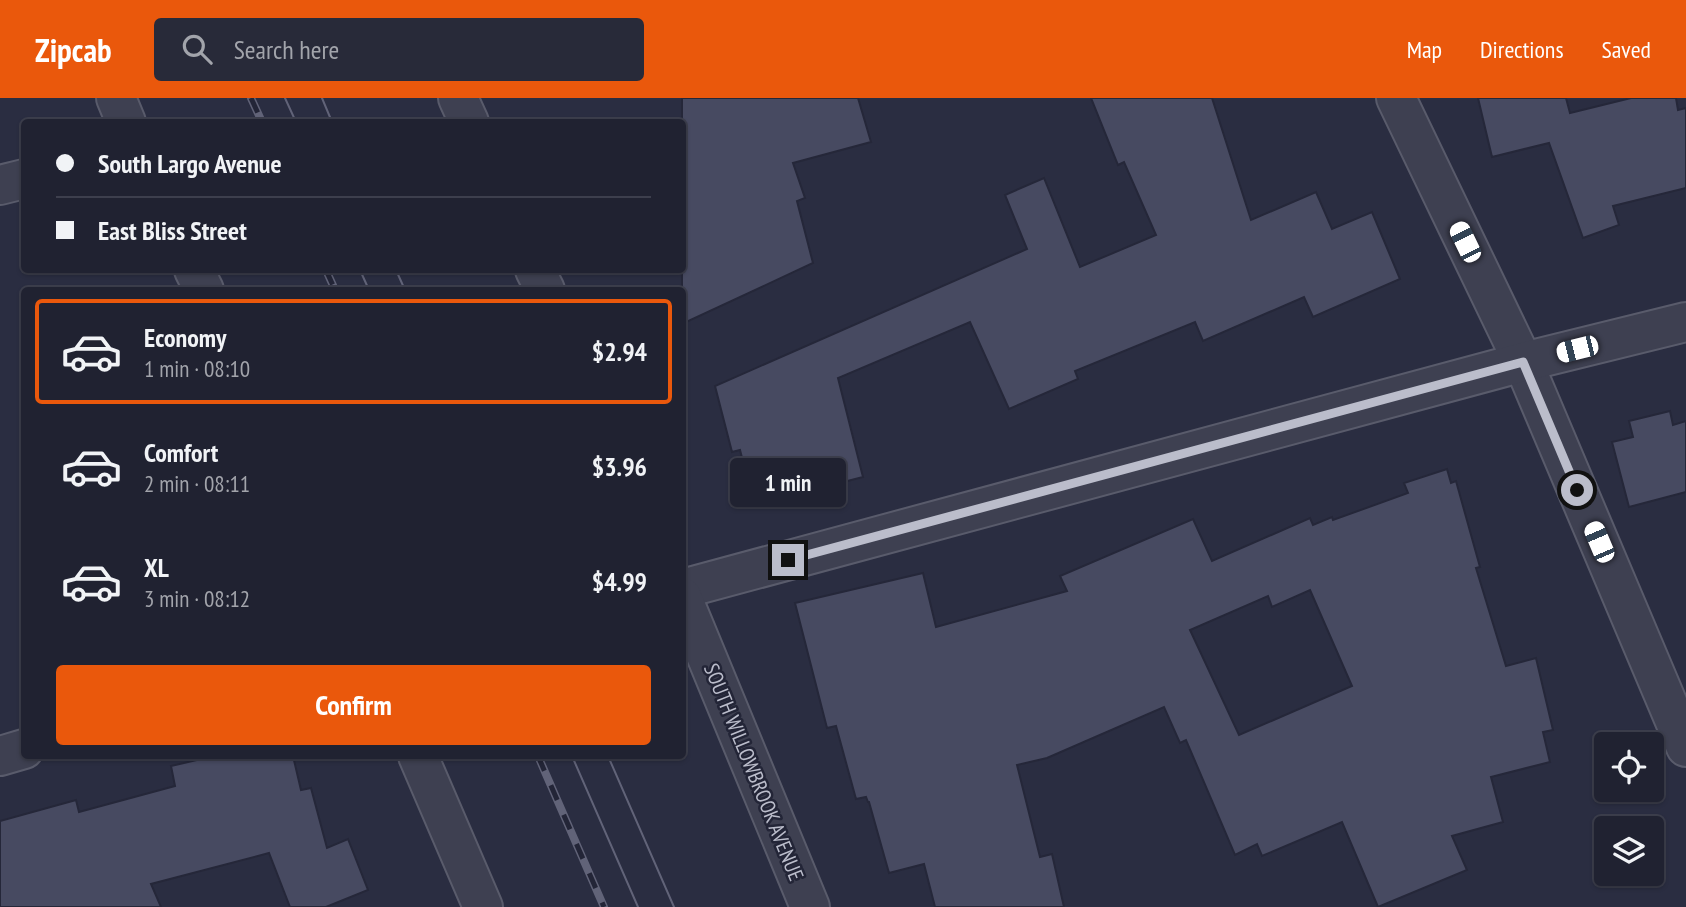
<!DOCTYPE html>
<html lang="en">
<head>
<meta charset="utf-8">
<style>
	body { margin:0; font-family:"PT Sans Narrow",sans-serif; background:#282a39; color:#f1f3f6; height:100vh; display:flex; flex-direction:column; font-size:26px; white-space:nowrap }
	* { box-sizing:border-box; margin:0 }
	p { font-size:23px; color:#a2a4ab }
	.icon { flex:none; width:38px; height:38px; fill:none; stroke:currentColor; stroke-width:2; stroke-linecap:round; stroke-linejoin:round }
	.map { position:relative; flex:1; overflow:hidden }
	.side { position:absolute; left:21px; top:189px; width:665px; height:472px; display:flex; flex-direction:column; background:#202231; border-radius:7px; box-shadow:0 2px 5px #0004,0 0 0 2px #3d3f4d }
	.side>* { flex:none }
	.guide { position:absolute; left:21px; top:21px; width:665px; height:154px; border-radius:7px; box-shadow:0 2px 5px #0004,0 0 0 2px #3d3f4d; display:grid; align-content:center; height:154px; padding:0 35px; background:#202231 }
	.fabs { position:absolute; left:1594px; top:634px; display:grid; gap:14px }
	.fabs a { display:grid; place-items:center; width:70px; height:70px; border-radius:7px; background:#202231; box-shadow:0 2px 5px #0004,0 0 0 2px #3d3f4d; font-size:35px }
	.end { position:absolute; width:32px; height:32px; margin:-16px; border:9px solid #bbbdcb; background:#111; box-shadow:0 0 0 4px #111 }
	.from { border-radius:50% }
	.bubble { position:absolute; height:49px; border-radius:7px; background:#202231; box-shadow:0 2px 5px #0004,0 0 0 2px #3d3f4d; font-size:23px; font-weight:700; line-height:49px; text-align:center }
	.car { position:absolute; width:21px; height:42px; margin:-21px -10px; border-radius:9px; box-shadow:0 0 5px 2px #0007; background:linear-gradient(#fff 24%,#345 0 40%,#fff 0 76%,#345 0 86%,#fff 0) }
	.guide b { display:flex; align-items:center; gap:24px; height:66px; font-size:26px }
	.guide b+b { border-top:2px solid #3d3f4d }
	.guide i { width:18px; height:18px; background:#f1f3f6 }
	ul { padding:12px 0 0; list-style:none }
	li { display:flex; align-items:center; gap:21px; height:105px; margin:0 14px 10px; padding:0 21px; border:4px solid transparent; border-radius:7px }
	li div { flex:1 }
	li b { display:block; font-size:26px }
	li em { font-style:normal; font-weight:700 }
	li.active { border-color:#ea580c }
	li>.icon { width:63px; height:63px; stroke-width:1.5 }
	.action { display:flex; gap:14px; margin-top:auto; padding:14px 35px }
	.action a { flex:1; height:80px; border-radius:7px; background:#ea580c; color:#fff; font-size:28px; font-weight:700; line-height:80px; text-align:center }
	header { display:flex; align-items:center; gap:42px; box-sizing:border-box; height:98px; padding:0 35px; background:#ea580c; color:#fff }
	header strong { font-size:33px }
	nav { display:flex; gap:38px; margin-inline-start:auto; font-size:24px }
	.search { width:490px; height:63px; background:#282a39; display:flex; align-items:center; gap:18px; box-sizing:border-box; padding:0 24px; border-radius:7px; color:#a2a4ab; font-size:26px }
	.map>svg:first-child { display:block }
	.building { fill:#474a61; stroke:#252739; stroke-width:2; fill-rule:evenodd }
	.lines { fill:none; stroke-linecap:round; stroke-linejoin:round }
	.street-casing { stroke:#595b6b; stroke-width:42 }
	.street { stroke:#3e4051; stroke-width:38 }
	.tram { stroke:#616378; stroke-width:2 }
	.rail-casing { stroke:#616378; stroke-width:8 }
	.rail { stroke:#232537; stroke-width:5; stroke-dasharray:16; stroke-linecap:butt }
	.route { stroke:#bbbdcb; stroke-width:9 }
	.labels { text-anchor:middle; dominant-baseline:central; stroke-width:5; stroke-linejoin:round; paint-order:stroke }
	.street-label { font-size:21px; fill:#bbbdcb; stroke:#232537 }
</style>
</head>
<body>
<header>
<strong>Zipcab</strong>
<div class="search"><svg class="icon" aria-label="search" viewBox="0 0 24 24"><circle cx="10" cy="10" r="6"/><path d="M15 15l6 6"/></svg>Search here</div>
<nav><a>Map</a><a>Directions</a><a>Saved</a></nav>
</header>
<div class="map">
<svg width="1686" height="809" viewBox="0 0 1686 809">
	<rect width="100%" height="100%" fill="#2a2d41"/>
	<g class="building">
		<polygon points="682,0 858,0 871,44 793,65 805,100 797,103 813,165 682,226"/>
		<polygon points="1091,0 1212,0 1251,122 1316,94 1332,131 1372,114 1400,181 1313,219 1304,199 1203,243 1195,224 1075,273 1078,281 1009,311 970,224 838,280 863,379 754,407 740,352 732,354 715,288 1027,151 1005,97 1044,80 1080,169 1156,137 1124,64 1118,67"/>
		<polygon points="1478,0 1566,0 1570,15 1631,0 1676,0 1678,12 1686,10 1686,90 1613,108 1619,127 1583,140 1549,45 1492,59"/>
		<polygon points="1670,313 1673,327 1686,323 1686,394 1629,409 1612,344 1633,339 1629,323"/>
		<path d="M1447,371L1451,385L1456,383L1480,469L1476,470L1506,568L1536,560L1553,632L1543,634L1550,664L1491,679L1503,724L1452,738L1467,772L1378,809L1342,724L1262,758L1257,746L1235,757L1186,642L1180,645L1164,609L1047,660L1017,667L1040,759L1052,756L1064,809H935L924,766L889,775L869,704H868L866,699L856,701L836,628L827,630L795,505L923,475L936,529L1067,493L1060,478L1193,421L1212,463L1310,420L1313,427L1332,419L1333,422L1408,395L1404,385ZM1310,492L1352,588L1239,637L1190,532L1268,498L1272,509Z"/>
		<polygon points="214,658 293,658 301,692 311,690 327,750 348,741 368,792 326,809 290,809 269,755 151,786 161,809 0,809 0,723 76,702 79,714 175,688 171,668"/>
	</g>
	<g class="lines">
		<g class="street-casing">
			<g id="street">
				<polyline points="116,0 126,24"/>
				<polyline points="458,0 469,24"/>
				<polyline points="1396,0 1523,264 1686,649"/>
				<polyline points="0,87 24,81"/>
				<polyline points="194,172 204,192"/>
				<polyline points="535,172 545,192"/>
				<polyline points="682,491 1523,264 1686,224"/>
				<polyline points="682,499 810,809"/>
				<polyline points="0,658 24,651"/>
				<polyline points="418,658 483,809"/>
			</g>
		</g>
		<use href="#street" class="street"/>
		<g class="tram">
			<polyline points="285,0 296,24"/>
			<polyline points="322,0 332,24"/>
			<polyline points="360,172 369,192"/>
			<polyline points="396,172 405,192"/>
			<polyline points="572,658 638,809"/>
			<polyline points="608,658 674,809"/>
		</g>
		<g class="rail-casing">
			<g id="rail">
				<polyline points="251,0 262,24"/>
				<polyline points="326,172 335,192"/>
				<polyline points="538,658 604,809"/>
			</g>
		</g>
		<use href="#rail" class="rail"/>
	</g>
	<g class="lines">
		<polyline class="route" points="788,462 1523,264 1577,392"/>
	</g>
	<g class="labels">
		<g class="street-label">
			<text transform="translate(754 674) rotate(68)">SOUTH WILLOWBROOK AVENUE</text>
		</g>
	</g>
</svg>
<div class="fabs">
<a><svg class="icon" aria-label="locate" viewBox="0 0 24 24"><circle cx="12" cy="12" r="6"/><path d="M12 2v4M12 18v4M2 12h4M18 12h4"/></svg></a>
<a><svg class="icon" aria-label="layers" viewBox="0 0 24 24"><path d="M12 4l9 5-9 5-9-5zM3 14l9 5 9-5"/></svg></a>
</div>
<i class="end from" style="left:1577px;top:392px"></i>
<i class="end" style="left:788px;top:462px"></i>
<div class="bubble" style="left:730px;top:360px;width:116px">1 min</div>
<i class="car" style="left:1465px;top:144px;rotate:334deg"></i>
<i class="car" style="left:1577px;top:251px;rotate:256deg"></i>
<i class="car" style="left:1599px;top:444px;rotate:337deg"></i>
<div class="guide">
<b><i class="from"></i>South Largo Avenue</b>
<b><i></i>East Bliss Street</b>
</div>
<section class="side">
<ul>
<li class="active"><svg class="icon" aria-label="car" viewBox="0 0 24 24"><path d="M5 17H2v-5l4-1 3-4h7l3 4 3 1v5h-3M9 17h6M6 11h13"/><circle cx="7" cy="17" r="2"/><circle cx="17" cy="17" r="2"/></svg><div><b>Economy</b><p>1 min · 08:10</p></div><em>$2.94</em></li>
<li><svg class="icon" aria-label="car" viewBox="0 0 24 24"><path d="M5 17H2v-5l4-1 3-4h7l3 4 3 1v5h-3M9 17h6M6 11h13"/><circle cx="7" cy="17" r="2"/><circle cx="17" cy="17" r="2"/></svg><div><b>Comfort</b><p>2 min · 08:11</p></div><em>$3.96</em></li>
<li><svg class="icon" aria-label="car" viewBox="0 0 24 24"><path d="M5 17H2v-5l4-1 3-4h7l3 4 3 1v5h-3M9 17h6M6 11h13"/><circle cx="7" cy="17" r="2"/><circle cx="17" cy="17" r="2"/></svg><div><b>XL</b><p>3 min · 08:12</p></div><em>$4.99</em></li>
</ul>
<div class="action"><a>Confirm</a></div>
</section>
</div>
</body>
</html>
